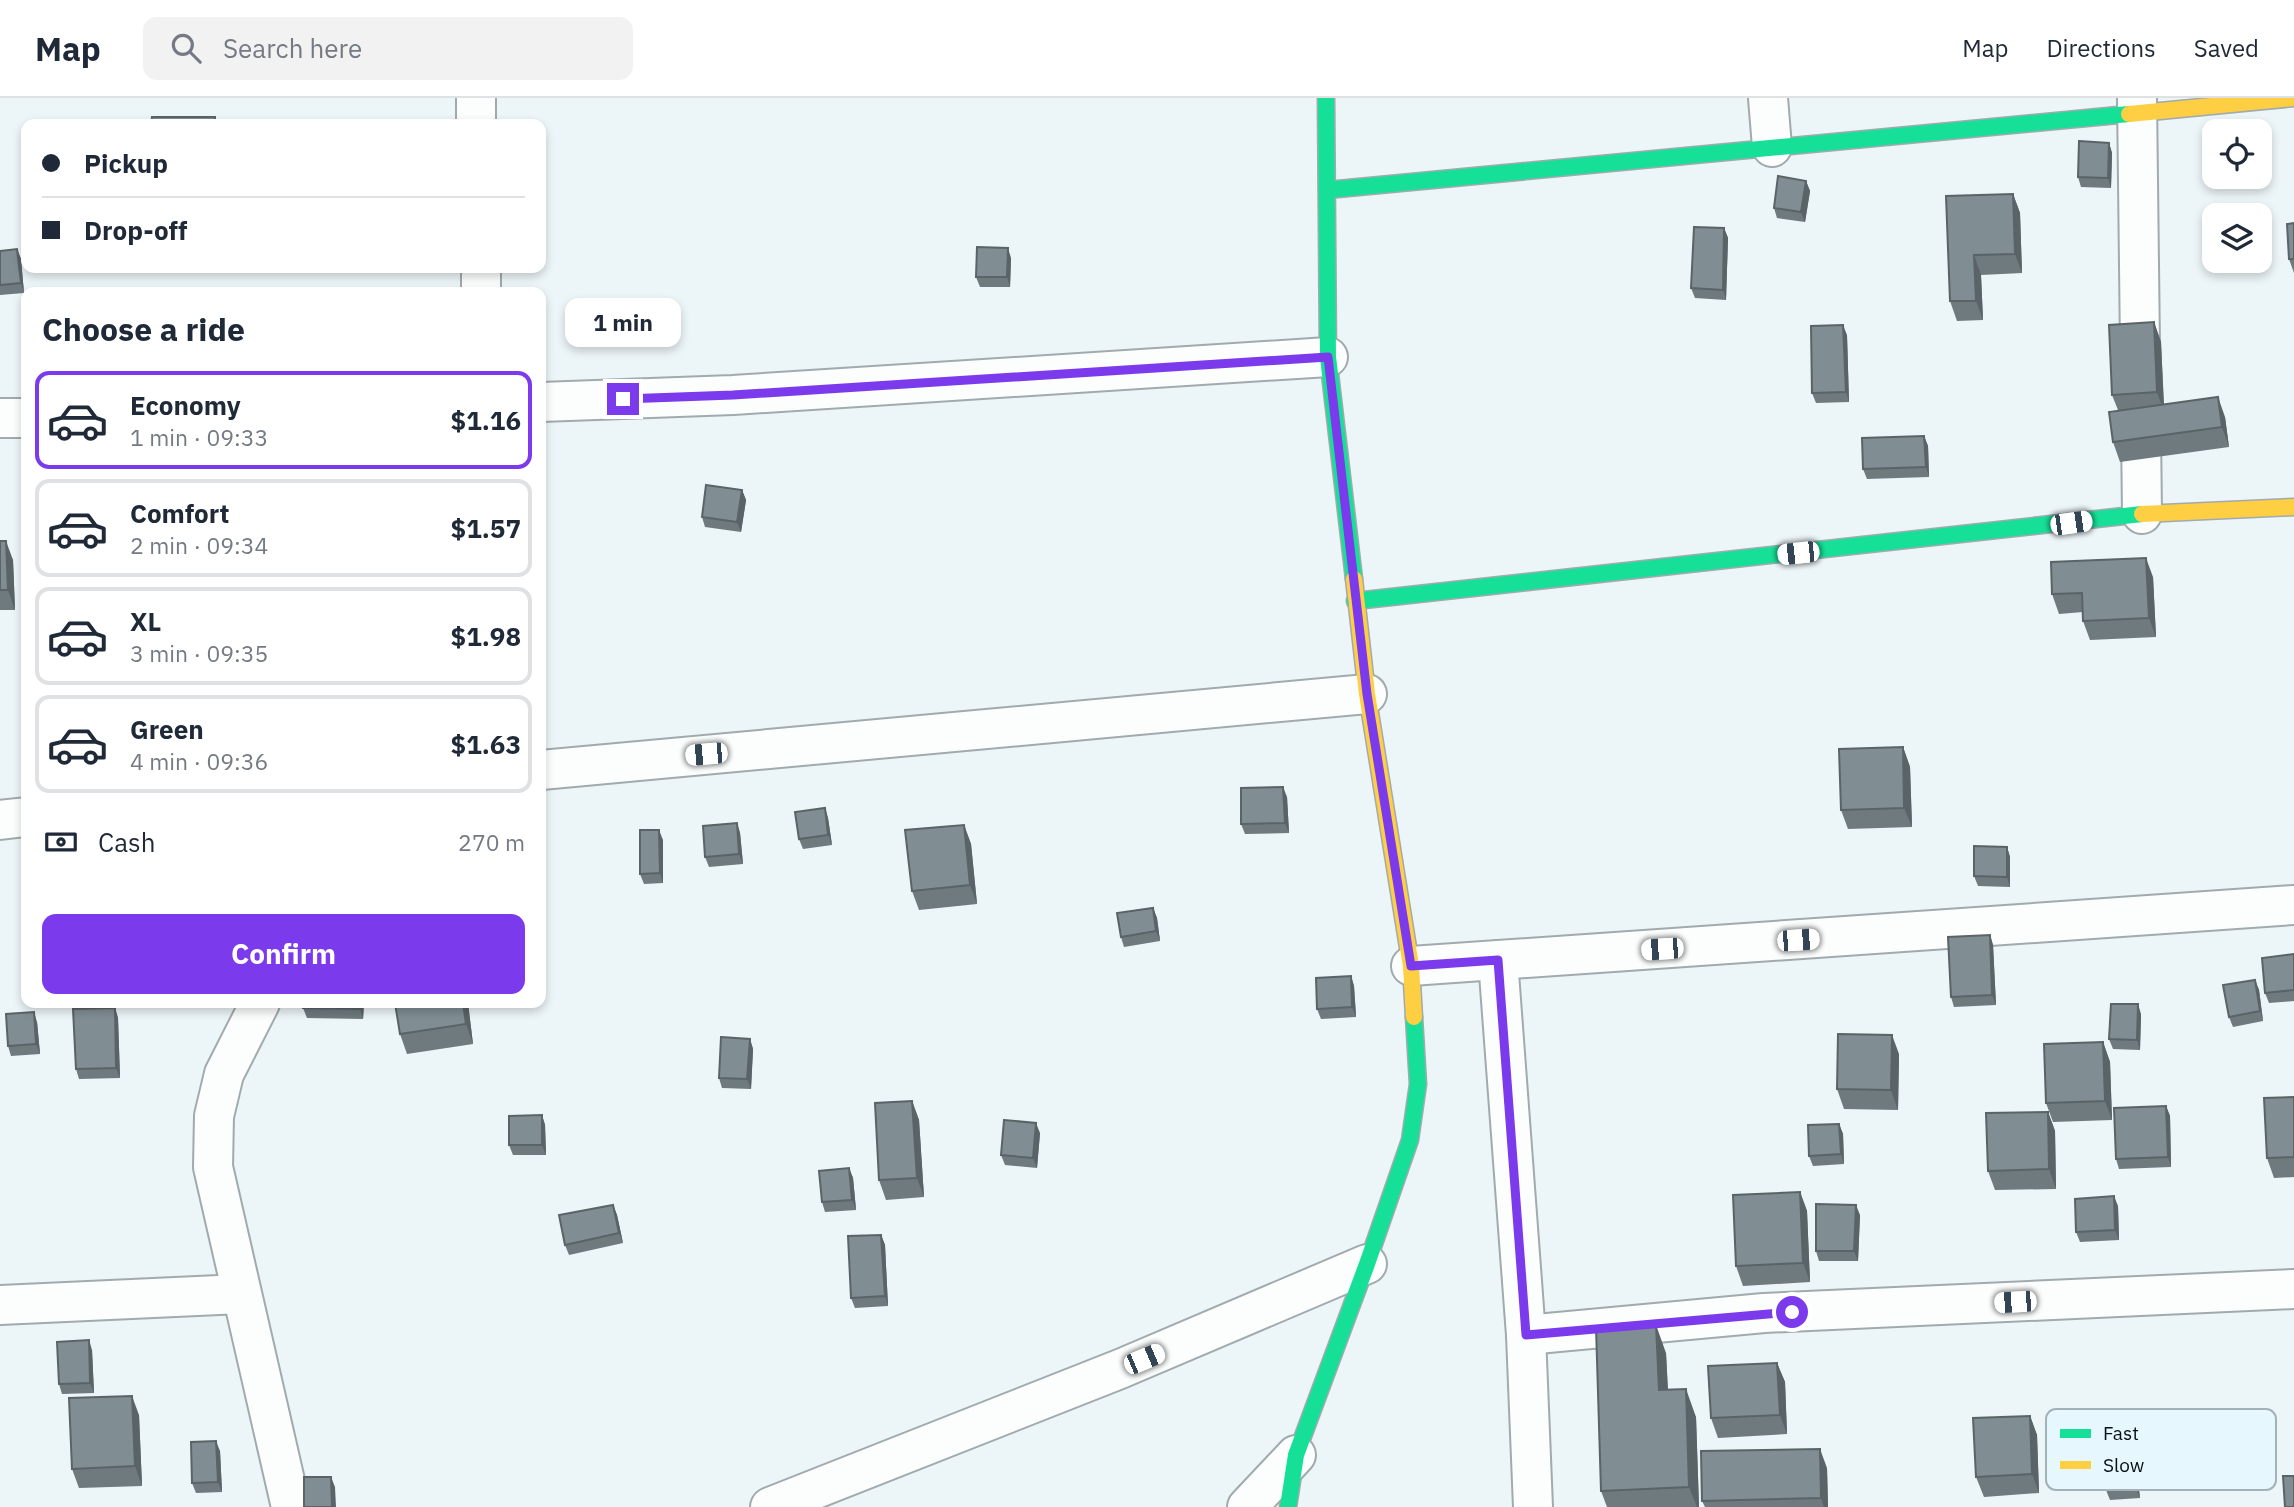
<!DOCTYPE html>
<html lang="en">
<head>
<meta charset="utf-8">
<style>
	body { margin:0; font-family:"IBM Plex Sans",sans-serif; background:#f2f2f3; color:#1f2937; height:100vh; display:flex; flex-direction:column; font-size:26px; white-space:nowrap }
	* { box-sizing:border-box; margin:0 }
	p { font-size:23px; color:#747a83 }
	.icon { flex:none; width:38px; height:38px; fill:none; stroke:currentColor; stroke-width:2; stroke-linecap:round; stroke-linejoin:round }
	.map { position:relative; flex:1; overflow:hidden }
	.side { position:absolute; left:21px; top:189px; width:525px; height:721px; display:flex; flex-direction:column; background:#fff; border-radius:14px; box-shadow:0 4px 10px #0003 }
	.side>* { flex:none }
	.banner { position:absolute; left:21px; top:21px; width:525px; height:154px; border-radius:14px; box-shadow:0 4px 10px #0003; display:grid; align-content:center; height:154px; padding:0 21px; background:#fff }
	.controls { position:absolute; left:2202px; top:21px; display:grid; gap:14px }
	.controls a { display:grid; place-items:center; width:70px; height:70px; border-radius:14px; background:#fff; box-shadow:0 4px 10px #0003; font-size:35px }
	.end { position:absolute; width:32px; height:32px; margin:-16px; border:9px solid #7c3aed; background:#fff; box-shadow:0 0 0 4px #fff }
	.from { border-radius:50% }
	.bubble { position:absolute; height:49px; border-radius:14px; background:#fff; box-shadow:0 4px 10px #0003; font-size:23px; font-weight:700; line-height:49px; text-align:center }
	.car { position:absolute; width:21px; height:42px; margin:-21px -10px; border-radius:9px; box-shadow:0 0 5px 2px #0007; background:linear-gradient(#fff 24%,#345 0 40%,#fff 0 76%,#345 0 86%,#fff 0) }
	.banner b { display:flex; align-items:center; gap:24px; height:66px; font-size:26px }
	.banner b+b { border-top:2px solid #e0e1e3 }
	.banner i { width:18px; height:18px; background:#1f2937 }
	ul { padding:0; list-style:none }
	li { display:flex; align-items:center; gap:21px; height:98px; margin:0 14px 10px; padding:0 7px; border:4px solid #e0e1e3; border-radius:14px }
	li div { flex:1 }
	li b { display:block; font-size:26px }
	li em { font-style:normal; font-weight:700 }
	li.active { border-color:#7c3aed }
	li>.icon { width:63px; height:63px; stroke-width:1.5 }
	h2 { padding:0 21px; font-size:32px; line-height:84px }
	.pay { display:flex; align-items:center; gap:18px; height:77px; padding:0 21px; font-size:26px }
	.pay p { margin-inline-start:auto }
	.cta { display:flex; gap:14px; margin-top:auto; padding:14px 21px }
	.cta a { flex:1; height:80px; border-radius:14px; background:#7c3aed; color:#fff; font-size:28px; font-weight:700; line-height:80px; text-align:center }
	header { display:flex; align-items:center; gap:42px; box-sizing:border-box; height:98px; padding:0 35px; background:#fff; border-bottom:2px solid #e0e1e3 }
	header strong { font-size:33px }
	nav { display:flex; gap:38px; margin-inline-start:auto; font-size:24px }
	.search { width:490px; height:63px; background:#f2f2f3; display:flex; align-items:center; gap:18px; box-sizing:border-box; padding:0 24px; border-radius:14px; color:#747a83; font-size:26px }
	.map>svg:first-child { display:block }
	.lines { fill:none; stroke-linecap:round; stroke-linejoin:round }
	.street-casing { stroke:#a1aaad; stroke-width:42 }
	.fast-casing { stroke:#a1aaad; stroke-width:19 }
	.slow-casing { stroke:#a1aaad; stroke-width:19 }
	.street { stroke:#fcfefe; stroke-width:38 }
	.fast { stroke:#16e098; stroke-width:16 }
	.slow { stroke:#ffcf43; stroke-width:16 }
	.wall { fill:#6e7a7e }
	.shaded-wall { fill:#5a6367 }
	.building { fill:#808e93; stroke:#5a6367; stroke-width:2 }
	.route { stroke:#7c3aed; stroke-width:9 }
	.key { fill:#e6f8fe; stroke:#a3b2b8; stroke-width:2 }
	.key-label { font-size:19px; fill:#061014 }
</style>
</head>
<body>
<header>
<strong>Map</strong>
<div class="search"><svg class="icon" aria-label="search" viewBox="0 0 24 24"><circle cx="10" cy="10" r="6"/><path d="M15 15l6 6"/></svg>Search here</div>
<nav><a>Map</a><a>Directions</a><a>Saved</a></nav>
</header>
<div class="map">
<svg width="2294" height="1409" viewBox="0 0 2294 1409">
	<rect width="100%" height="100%" fill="#ecf5f8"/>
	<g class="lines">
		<g class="street-casing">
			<g id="street">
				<polyline points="476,0 476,26"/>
				<polyline points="1768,0 1772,49"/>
				<polyline points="2137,0 2142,416"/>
				<polyline points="481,170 481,194"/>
				<polyline points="541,304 733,297 1328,259"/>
				<polyline points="0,320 26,320"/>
				<polyline points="541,672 1367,596"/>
				<polyline points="0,722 26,719"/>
				<polyline points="1498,862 1526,1237 1533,1409"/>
				<polyline points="1411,868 2294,807"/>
				<polyline points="260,905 224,976 214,1018 213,1069 291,1409"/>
				<polyline points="0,1207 241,1196"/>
				<polyline points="1526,1237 1764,1215 2294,1191"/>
				<polyline points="770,1409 1120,1271 1367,1166"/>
				<polyline points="1247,1409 1296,1357"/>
			</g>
		</g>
		<g class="fast-casing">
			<g id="fast">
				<polyline points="1326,0 1328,259 1354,481"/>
				<polyline points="1327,92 2129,16"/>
				<polyline points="1355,503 2142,416"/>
				<polyline points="1288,1409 1296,1357 1367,1166 1410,1042 1418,986 1414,919"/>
			</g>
		</g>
		<g class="slow-casing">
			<g id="slow">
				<polyline points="2129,16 2294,0"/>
				<polyline points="2142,416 2294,409"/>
				<polyline points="1354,481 1367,596 1411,868 1414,919"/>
			</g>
		</g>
		<use href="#street" class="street"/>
		<use href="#fast" class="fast"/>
		<use href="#slow" class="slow"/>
	</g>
	<g class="wall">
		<polygon points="2109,45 2112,55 2111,90 2081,89 2078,79"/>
		<polygon points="1806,83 1810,93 1805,124 1777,120 1774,110"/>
		<polygon points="2013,96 2020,115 2022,175 1981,177 1983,222 1957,223 1950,203 1946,98"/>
		<polygon points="2294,125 2294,175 2289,161"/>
		<polygon points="1724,130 1728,140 1726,202 1695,200 1691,190"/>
		<polygon points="17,151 21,161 24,195 0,197 0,153"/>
		<polygon points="1011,160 1010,189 980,189 976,179"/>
		<polygon points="2154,224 2161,244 2164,306 2225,319 2229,349 2120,364 2113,344 2118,312 2112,297"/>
		<polygon points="1847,237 1849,304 1816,305 1812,295"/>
		<polygon points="1924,338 1928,348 1929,379 1867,381 1863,371"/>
		<polygon points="742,392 746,402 741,434 705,429 702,419"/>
		<polygon points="0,443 13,462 15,512 0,512"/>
		<polygon points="2153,479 2156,539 2090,542 2083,523 2083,514 2059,516 2052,496"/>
		<polygon points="1903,649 1910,669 1912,729 1848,731 1841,712"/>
		<polygon points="1287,699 1289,735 1245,736 1241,726"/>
		<polygon points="825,710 828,720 832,747 803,751 799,741"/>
		<polygon points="737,725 740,735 743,766 709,769 705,759"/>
		<polygon points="964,727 971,746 977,806 919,812 912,793"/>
		<polygon points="663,742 663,785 644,786 640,776"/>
		<polygon points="2007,749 2010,759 2010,789 1978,788 1974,778"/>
		<polygon points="1153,810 1157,820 1160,843 1124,849 1121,839"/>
		<polygon points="1990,837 1993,847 1996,907 1954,909 1951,899"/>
		<polygon points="2294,856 2294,903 2269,905 2265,895"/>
		<polygon points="1351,878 1354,888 1356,919 1321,921 1317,911"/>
		<polygon points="2255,882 2259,892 2263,923 2233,929 2229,919"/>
		<polygon points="364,905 363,921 307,920 303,910"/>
		<polygon points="395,905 468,905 473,946 407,956 400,936"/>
		<polygon points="115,910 118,920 120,980 79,981 76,971"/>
		<polygon points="2141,916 2140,952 2113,951 2109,941"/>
		<polygon points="37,924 40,956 11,958 8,948"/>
		<polygon points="750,941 753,951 751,991 722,990 719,980"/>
		<polygon points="2103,944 2110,964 2112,1022 2053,1024 2046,1005"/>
		<polygon points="1899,956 1898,1012 1844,1011 1837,991"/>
		<polygon points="2294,999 2294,1079 2274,1080 2267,1060"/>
		<polygon points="912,1003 919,1022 924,1099 886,1102 879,1082"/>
		<polygon points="2166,1008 2170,1018 2171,1069 2119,1071 2116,1061"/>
		<polygon points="2048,1014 2055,1033 2056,1091 1995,1092 1988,1073"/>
		<polygon points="542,1017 545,1027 546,1057 513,1057 509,1047"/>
		<polygon points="1839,1026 1843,1036 1844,1066 1813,1068 1809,1058"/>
		<polygon points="1040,1035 1037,1070 1005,1067 1001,1057"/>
		<polygon points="849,1070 853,1080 856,1112 825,1114 822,1104"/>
		<polygon points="1800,1094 1807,1113 1810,1184 1743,1188 1736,1168"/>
		<polygon points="613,1107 617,1117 623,1145 569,1157 565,1147"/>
		<polygon points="2118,1108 2119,1142 2080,1144 2076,1134"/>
		<polygon points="1860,1117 1858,1163 1819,1163 1816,1153"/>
		<polygon points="881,1137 885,1147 888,1208 855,1210 851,1200"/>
		<polygon points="92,1252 94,1295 62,1296 59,1286"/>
		<polygon points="1666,1255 1668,1291 1696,1319 1699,1409 1607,1409 1601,1393"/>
		<polygon points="1777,1265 1785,1284 1787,1336 1718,1340 1711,1320"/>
		<polygon points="139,1317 142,1388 79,1390 72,1371"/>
		<polygon points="2030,1318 2037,1337 2039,1395 1984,1399 1976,1379"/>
		<polygon points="220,1353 222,1394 196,1395 192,1385"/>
		<polygon points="2133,1358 2136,1368 2140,1400 2110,1402 2106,1392"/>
		<polygon points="1827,1370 1828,1409 1705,1409 1702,1403"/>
	</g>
	<g class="shaded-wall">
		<polygon points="2109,45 2112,55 2111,90 2108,80"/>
		<polygon points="1806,83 1810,93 1805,124 1801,114"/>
		<polygon points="2013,96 2020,115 2022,175 2015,156"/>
		<polygon points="1724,130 1728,140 1726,202 1723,192"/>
		<polygon points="1008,150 1011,160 1010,189 1007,179"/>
		<polygon points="17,151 21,161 24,195 21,185"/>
		<polygon points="1974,157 1981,177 1983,222 1976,203"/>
		<polygon points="2154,224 2161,244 2164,314 2157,294"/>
		<polygon points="1843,227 1847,237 1849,304 1846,294"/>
		<polygon points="2218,299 2225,319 2229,349 2222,329"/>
		<polygon points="1924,338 1928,348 1929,379 1926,369"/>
		<polygon points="742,392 746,402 741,434 737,424"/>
		<polygon points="6,443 13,462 15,512 8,492"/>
		<polygon points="2146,460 2153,479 2156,539 2149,520"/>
		<polygon points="1903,649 1910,669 1912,729 1904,710"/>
		<polygon points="1283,689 1287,699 1289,735 1285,725"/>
		<polygon points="825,710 828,720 832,747 828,737"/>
		<polygon points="737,725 740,735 743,766 739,756"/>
		<polygon points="964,727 971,746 977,806 970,787"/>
		<polygon points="659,732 663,742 663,785 660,775"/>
		<polygon points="2007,749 2010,759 2010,789 2007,779"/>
		<polygon points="1153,810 1157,820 1160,843 1156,833"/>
		<polygon points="1990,837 1993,847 1996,907 1992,897"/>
		<polygon points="1351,878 1354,888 1356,919 1352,909"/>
		<polygon points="2255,882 2259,892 2263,923 2260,913"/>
		<polygon points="360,905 364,905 363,921 360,911"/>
		<polygon points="463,905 468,905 473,946 466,926"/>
		<polygon points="2138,906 2141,916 2140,952 2137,942"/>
		<polygon points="115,910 118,920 120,980 116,970"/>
		<polygon points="34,914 37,924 40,956 36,946"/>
		<polygon points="1892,937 1899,956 1898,1012 1891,992"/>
		<polygon points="750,941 753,951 751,991 747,981"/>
		<polygon points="2103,944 2110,964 2112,1022 2105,1003"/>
		<polygon points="912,1003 919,1022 924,1099 917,1080"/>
		<polygon points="2166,1008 2170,1018 2171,1069 2168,1059"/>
		<polygon points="2048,1014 2055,1033 2056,1091 2049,1071"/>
		<polygon points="542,1017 545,1027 546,1057 542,1047"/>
		<polygon points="1036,1025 1040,1035 1037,1070 1033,1060"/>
		<polygon points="1839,1026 1843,1036 1844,1066 1841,1056"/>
		<polygon points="849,1070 853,1080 856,1112 852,1102"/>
		<polygon points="1800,1094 1807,1113 1810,1184 1803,1165"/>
		<polygon points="2114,1098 2118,1108 2119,1142 2115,1132"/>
		<polygon points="613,1107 617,1117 623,1145 619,1135"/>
		<polygon points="1856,1107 1860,1117 1858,1163 1854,1153"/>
		<polygon points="881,1137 885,1147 888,1208 885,1198"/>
		<polygon points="1656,1227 1666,1255 1669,1319 1659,1292"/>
		<polygon points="89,1242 92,1252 94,1295 90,1285"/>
		<polygon points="1777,1265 1785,1284 1787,1336 1780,1317"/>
		<polygon points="1686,1291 1696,1319 1699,1409 1697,1409 1689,1389"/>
		<polygon points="132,1298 139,1317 142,1388 135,1368"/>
		<polygon points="2030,1318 2037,1337 2039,1395 2032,1376"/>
		<polygon points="216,1343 220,1353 222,1394 218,1384"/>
		<polygon points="1820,1351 1827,1370 1828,1409 1824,1409 1821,1400"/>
		<polygon points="2133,1358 2136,1368 2140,1400 2136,1390"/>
		<polygon points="331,1379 335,1389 336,1409 332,1409"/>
	</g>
	<g class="building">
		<polygon points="152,19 215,19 215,26 151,26"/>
		<polygon points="2079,43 2109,45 2108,80 2078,79"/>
		<polygon points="1778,78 1806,83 1801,114 1774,110"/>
		<polygon points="2013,96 2015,156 1974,157 1976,203 1950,203 1946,98"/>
		<polygon points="2294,125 2294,161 2289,161 2287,126"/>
		<polygon points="1694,129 1724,130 1723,192 1691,190"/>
		<polygon points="977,149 1008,150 1007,179 976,179"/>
		<polygon points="17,151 21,185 0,187 0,153"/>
		<polygon points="2154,224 2157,294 2112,297 2109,227"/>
		<polygon points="1843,227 1846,294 1812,295 1811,228"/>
		<polygon points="2218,299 2222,329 2113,344 2109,314"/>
		<polygon points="1924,338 1926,369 1863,371 1862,340"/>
		<polygon points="706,387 742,392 737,424 702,419"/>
		<polygon points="0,443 6,443 8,492 0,492"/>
		<polygon points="2146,460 2149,520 2083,523 2082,495 2052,496 2051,464"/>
		<polygon points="1903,649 1904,710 1841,712 1839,651"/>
		<polygon points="1283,689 1285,725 1241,726 1241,690"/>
		<polygon points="825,710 828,737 799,741 795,714"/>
		<polygon points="737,725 739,756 705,759 703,728"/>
		<polygon points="964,727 970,787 912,793 905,732"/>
		<polygon points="640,732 659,732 660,775 640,776"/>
		<polygon points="1974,748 2007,749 2007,779 1974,778"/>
		<polygon points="1153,810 1156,833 1121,839 1117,815"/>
		<polygon points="1990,837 1992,897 1951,899 1948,839"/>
		<polygon points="2294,856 2294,892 2265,895 2262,860"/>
		<polygon points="1351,878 1352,909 1317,911 1316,880"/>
		<polygon points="2255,882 2260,913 2229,919 2223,887"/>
		<polygon points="303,905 360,905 360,911 303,910"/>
		<polygon points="395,905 463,905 466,926 400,936"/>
		<polygon points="2111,906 2138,906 2137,942 2109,941"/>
		<polygon points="115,910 116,970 76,971 73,911"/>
		<polygon points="34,914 36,946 8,948 6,916"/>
		<polygon points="1838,936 1892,937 1891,992 1837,991"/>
		<polygon points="721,939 750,941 747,981 719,980"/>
		<polygon points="2103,944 2105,1003 2046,1005 2044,946"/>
		<polygon points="2294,999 2294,1059 2267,1060 2264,1000"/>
		<polygon points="912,1003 917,1080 879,1082 875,1005"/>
		<polygon points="2166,1008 2168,1059 2116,1061 2114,1010"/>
		<polygon points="2048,1014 2049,1071 1988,1073 1986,1015"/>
		<polygon points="542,1017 542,1047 509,1047 509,1018"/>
		<polygon points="1004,1022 1036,1025 1033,1060 1001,1057"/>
		<polygon points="1839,1026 1841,1056 1809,1058 1808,1027"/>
		<polygon points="849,1070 852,1102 822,1104 819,1073"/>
		<polygon points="1800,1094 1803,1165 1736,1168 1733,1097"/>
		<polygon points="2114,1098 2115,1132 2076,1134 2075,1101"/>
		<polygon points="1816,1106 1856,1107 1854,1153 1816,1153"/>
		<polygon points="613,1107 619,1135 565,1147 559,1117"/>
		<polygon points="881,1137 885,1198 851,1200 848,1138"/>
		<polygon points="1656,1227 1659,1292 1686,1291 1689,1389 1601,1393 1596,1229"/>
		<polygon points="89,1242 90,1285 59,1286 57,1244"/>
		<polygon points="1777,1265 1780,1317 1711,1320 1708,1268"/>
		<polygon points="132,1298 135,1368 72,1371 69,1300"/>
		<polygon points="2030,1318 2032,1376 1976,1379 1973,1320"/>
		<polygon points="216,1343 218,1384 192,1385 191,1344"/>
		<polygon points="1820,1351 1821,1400 1702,1403 1701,1353"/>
		<polygon points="2133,1358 2136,1390 2106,1392 2103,1360"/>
		<polygon points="2283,1378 2294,1378 2294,1409 2285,1409"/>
		<polygon points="304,1379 331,1379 332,1409 304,1409"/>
	</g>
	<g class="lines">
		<polyline class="route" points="623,301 733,297 1328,259 1367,596 1411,868 1498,862 1526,1237 1792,1214"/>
	</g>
	<rect x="2046" y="1311" width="230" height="81" rx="10" class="key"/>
	<rect x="2060" y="1331" width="31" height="9" fill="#16e098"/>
	<rect x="2060" y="1363" width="31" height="8" fill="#ffcf43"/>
	<g class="key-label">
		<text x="2103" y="1342">Fast</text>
		<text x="2103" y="1374">Slow</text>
	</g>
</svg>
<div class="controls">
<a><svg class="icon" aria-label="locate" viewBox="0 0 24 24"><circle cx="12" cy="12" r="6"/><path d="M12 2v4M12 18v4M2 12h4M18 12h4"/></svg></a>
<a><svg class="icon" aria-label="layers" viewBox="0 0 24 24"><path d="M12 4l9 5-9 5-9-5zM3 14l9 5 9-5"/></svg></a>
</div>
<i class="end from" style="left:1792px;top:1214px"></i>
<i class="end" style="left:623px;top:301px"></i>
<div class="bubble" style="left:565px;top:200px;width:116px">1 min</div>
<i class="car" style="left:2071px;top:425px;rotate:82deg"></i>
<i class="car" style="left:1798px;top:455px;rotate:264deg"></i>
<i class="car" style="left:706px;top:656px;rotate:265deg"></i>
<i class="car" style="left:1798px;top:842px;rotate:86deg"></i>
<i class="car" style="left:1662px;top:851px;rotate:266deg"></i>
<i class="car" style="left:2015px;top:1204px;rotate:267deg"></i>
<i class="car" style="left:1144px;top:1261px;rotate:67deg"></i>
<div class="banner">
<b><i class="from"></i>Pickup</b>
<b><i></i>Drop-off</b>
</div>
<section class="side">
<h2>Choose a ride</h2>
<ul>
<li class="active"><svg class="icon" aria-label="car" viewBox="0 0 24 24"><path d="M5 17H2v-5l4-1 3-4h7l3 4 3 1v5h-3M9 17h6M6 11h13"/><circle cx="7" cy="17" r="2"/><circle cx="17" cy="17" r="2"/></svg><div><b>Economy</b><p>1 min · 09:33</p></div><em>$1.16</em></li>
<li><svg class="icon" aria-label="car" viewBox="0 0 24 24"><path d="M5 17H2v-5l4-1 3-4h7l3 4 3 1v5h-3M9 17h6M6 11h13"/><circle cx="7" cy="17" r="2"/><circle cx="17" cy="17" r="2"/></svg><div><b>Comfort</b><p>2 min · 09:34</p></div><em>$1.57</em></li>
<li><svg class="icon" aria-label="car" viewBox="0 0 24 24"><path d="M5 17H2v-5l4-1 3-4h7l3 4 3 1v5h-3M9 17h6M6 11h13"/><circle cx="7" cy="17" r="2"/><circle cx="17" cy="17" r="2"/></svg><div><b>XL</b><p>3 min · 09:35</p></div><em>$1.98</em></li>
<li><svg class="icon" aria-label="car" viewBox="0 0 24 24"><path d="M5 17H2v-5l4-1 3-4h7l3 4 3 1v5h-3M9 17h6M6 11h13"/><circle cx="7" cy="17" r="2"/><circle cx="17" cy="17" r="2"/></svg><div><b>Green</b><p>4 min · 09:36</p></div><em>$1.63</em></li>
</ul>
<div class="pay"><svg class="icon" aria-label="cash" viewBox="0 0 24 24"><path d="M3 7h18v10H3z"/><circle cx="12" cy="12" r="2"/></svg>Cash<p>270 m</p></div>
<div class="cta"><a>Confirm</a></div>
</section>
</div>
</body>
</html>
